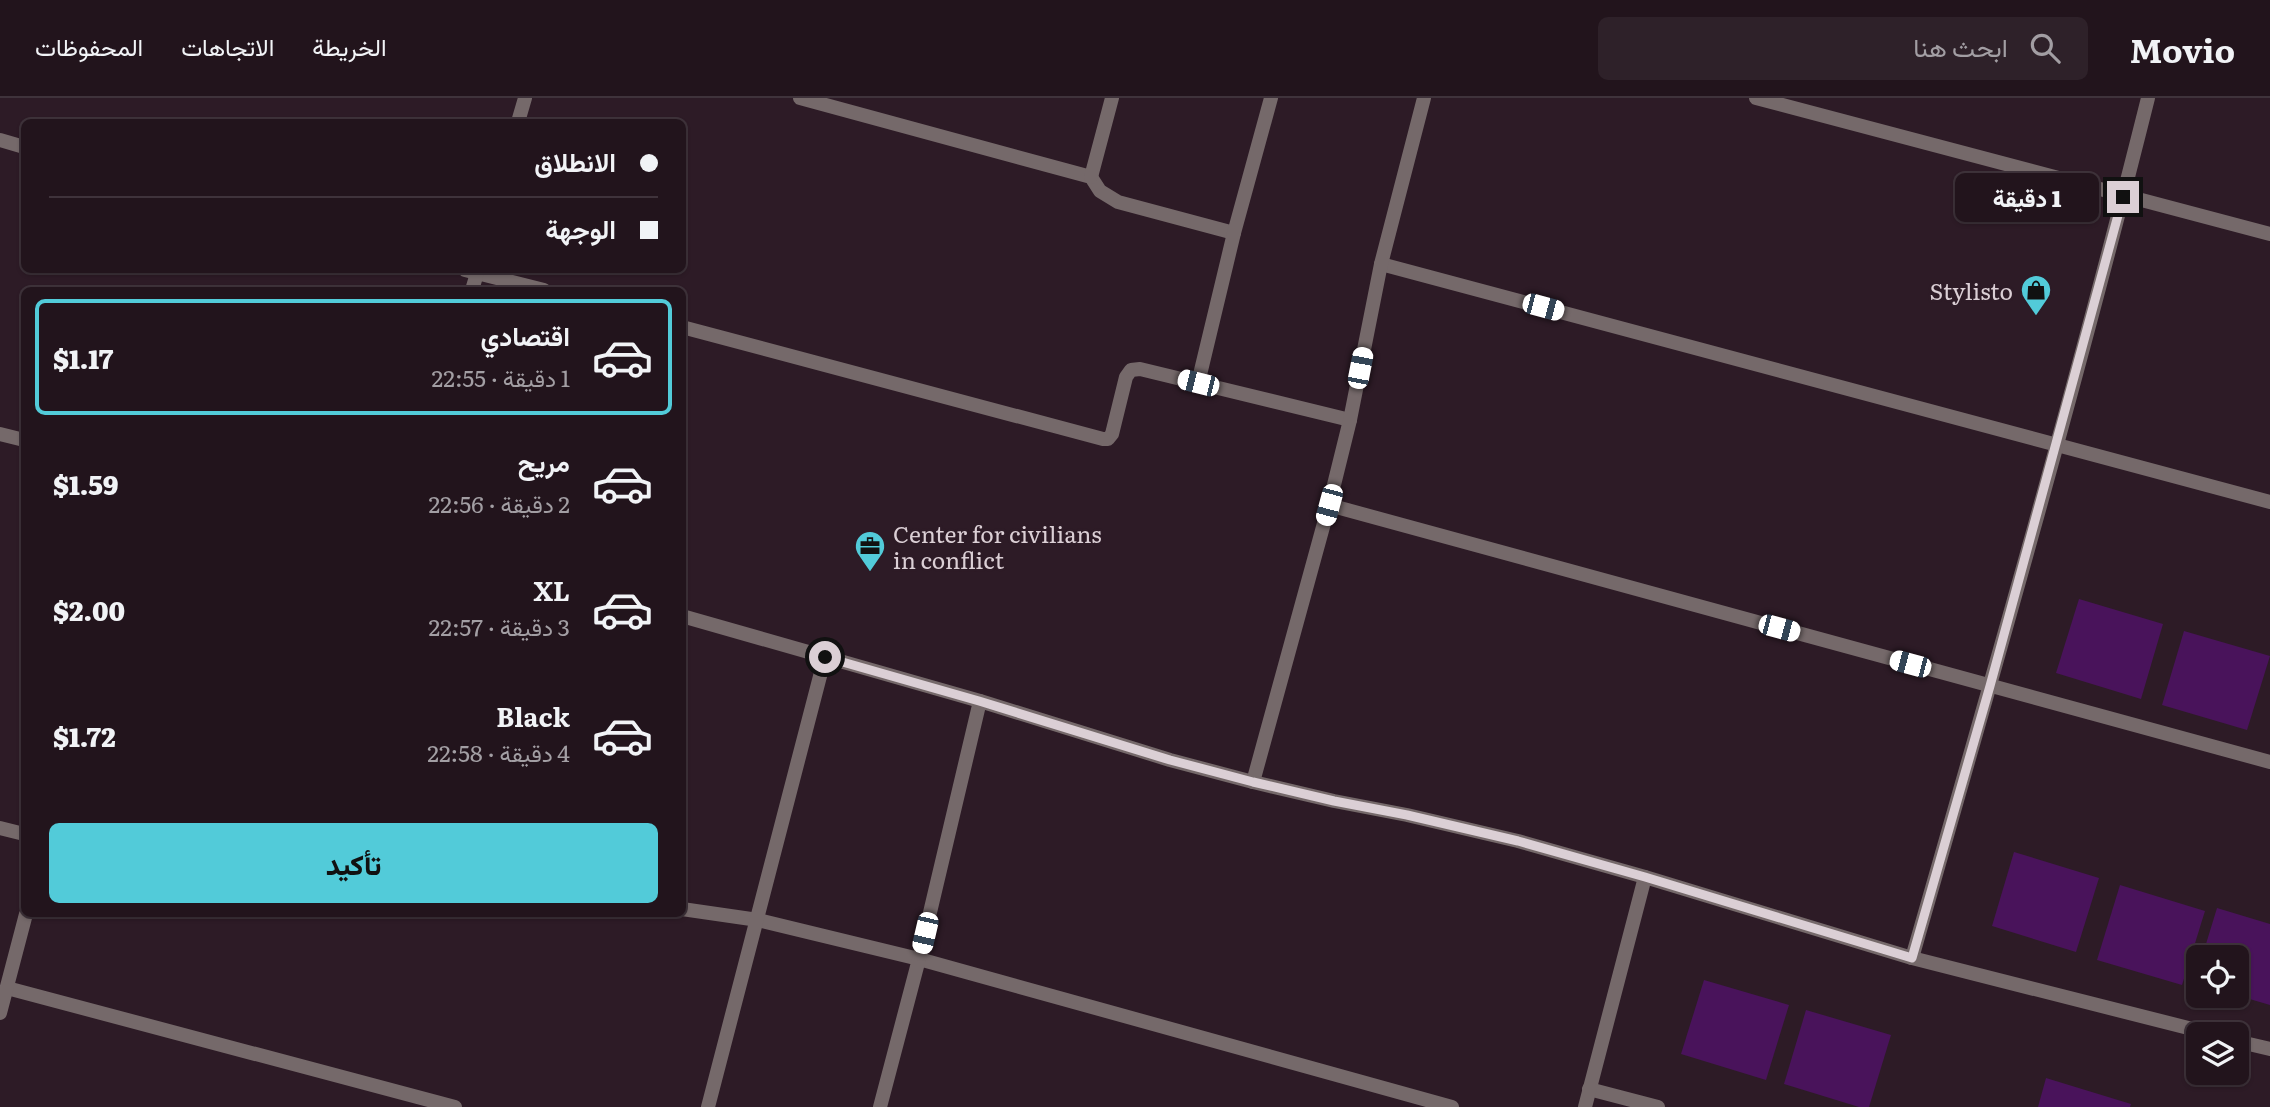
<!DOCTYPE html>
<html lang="ar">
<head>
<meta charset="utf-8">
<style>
	body { margin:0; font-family:Literata,Vazirmatn,serif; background:#2e2129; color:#f1f3f6; direction:rtl; height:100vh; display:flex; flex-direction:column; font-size:26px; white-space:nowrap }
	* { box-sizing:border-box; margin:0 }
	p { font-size:23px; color:#a29ea3 }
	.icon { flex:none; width:38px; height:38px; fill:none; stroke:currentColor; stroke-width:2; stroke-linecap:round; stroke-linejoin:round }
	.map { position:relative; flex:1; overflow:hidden; direction:ltr }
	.details { position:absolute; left:21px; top:189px; width:665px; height:630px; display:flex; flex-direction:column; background:#22141c; border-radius:10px; box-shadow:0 2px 5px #0004,0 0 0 2px #3f333b; direction:rtl }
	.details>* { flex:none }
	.top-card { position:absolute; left:21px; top:21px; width:665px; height:154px; border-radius:10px; box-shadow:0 2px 5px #0004,0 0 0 2px #3f333b; direction:rtl; display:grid; align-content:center; height:154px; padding:0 28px; background:#22141c }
	.controls { position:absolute; left:2186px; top:847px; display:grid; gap:14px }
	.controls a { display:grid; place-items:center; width:63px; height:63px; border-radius:10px; background:#22141c; box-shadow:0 2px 5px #0004,0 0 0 2px #3f333b; font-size:35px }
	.end { position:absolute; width:32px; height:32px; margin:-16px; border:9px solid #dbcfd5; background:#111; box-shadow:0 0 0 4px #111 }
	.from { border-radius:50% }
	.bubble { position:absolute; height:49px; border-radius:10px; background:#22141c; box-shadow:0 2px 5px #0004,0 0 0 2px #3f333b; font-size:23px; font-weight:800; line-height:49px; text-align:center; direction:rtl }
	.car { position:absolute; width:21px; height:42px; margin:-21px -10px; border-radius:9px; box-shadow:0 0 5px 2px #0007; background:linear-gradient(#fff 24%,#345 0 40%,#fff 0 76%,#345 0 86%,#fff 0) }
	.top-card b { display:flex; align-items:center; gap:24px; height:66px; font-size:26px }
	.top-card b+b { border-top:2px solid #3f333b }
	.top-card i { width:18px; height:18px; background:#f1f3f6 }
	ul { padding:12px 0 0; list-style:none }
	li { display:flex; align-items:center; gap:21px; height:116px; margin:0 14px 10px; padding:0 14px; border:4px solid transparent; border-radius:10px }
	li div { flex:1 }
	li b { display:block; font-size:26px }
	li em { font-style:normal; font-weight:800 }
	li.on { border-color:#52cbd9 }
	li>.icon { width:63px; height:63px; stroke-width:1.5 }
	.primary-button { display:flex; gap:14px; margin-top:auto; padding:14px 28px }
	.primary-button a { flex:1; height:80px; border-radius:10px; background:#52cbd9; color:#111; font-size:28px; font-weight:800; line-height:80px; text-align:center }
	header { display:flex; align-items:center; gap:42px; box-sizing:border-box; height:98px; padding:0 35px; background:#22141c; border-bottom:2px solid #3f333b }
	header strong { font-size:33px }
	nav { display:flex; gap:38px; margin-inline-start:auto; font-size:24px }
	.search { width:490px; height:63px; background:#2e2129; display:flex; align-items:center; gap:18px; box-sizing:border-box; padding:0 24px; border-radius:10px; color:#a29ea3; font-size:26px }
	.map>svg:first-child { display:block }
	.building { fill:#49135b }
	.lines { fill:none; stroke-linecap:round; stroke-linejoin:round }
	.minor { stroke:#75696a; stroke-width:14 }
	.tertiary { stroke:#75696a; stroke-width:14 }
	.route { stroke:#dbcfd5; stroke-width:9 }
	.labels { text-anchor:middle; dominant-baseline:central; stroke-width:5; stroke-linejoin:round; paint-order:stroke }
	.poi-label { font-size:23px; fill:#dbcfd5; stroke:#2d1b26; text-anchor:end }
</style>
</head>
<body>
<header>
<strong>Movio</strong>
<div class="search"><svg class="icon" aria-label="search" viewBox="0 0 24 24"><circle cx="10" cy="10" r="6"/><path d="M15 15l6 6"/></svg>ابحث هنا</div>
<nav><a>الخريطة</a><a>الاتجاهات</a><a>المحفوظات</a></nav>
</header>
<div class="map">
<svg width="2270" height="1009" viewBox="0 0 2270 1009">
	<rect width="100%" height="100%" fill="#2d1b26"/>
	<g class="building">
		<polygon points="2079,501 2163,526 2141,601 2056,575"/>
		<polygon points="2184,533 2270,558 2247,632 2162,607"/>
		<polygon points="2014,754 2099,780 2076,854 1992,828"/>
		<polygon points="2120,787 2205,813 2182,887 2097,862"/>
		<polygon points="2217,810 2270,826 2270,907 2236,897 2236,859 2202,859"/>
		<polygon points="1704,882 1789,907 1766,982 1681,956"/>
		<polygon points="1806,912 1891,937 1869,1009 1859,1009 1784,986"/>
		<polygon points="2046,980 2131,1006 2130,1009 2038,1009"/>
	</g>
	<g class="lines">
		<g class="minor">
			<polyline points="800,0 1091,79 1100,93 1118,104 1234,135"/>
			<polyline points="1756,0 2270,136"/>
			<polyline points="518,24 525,0"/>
			<polyline points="0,42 24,49"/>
			<polyline points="1091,79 1112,0"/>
			<polyline points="1381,166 2270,404"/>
			<polyline points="465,172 544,192"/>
			<polyline points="472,192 478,172"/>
			<polyline points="682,229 1103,341 1108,341 1112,336 1126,279 1131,272 1140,271 1350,322"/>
			<polyline points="1198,285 1234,135 1271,0"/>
			<polyline points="1329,407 2270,664"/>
			<polyline points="1253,684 1329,407 1350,322 1381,166 1424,0"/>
			<polyline points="0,730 24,736"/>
			<polyline points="682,811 758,822 919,861 1452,1009"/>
			<path d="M1912,860C1994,574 2076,288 2148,0"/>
			<polyline points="7,890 455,1009"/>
			<polyline points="1589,991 1658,1009"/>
			<polyline points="708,1009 825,559"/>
			<polyline points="880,1009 919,861 980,603"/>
			<polyline points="1585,1009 1645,779"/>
		</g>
		<g class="tertiary">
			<polyline points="0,336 24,342"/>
			<polyline points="682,518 980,603 1170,662 1253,684 1334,703 1407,717 1518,743 1645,779 1912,860 2212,936"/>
			<polyline points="0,915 26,816"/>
			<polyline points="2236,943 2270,951"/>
		</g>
	</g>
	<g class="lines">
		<polyline class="route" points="825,559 979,603 1170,662 1253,684 1334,703 1407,717 1518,743 1645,779 1912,860 1990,588 2123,99"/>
	</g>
	<defs>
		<g id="shop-pin" transform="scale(1.575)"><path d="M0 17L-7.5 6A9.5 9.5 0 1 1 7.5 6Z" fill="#52cbd9" stroke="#2d1b26"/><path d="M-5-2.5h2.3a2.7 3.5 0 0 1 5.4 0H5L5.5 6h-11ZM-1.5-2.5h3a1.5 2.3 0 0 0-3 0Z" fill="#111"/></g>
		<g id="office-pin" transform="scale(1.575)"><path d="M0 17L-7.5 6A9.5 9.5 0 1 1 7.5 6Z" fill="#52cbd9" stroke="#2d1b26"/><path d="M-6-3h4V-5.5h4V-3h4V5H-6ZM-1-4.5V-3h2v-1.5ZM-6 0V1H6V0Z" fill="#111"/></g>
	</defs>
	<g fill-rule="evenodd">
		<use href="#shop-pin" x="2036" y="192"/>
		<use href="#office-pin" x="870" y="448"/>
	</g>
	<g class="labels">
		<g class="poi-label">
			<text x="2013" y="192">Stylisto</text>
			<text x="893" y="435" text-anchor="start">Center for civilians<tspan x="893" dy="26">in conflict</tspan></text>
		</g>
	</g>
</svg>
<div class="controls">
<a><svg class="icon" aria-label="locate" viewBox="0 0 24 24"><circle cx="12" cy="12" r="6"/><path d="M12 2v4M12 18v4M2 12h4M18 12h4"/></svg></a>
<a><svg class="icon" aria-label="layers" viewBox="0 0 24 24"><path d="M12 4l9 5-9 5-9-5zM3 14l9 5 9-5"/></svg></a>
</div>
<i class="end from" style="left:825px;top:559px"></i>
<i class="end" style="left:2123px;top:99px"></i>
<div class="bubble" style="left:1955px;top:75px;width:144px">1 دقيقة</div>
<i class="car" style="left:1543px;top:209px;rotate:105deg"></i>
<i class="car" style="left:1360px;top:270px;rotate:11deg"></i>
<i class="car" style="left:1198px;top:285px;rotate:284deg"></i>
<i class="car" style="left:1329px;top:407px;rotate:195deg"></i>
<i class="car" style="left:1779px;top:530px;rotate:105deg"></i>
<i class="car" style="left:1910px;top:566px;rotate:285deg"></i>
<i class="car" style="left:925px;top:835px;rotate:193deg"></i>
<div class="top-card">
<b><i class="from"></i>الانطلاق</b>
<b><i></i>الوجهة</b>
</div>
<section class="details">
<ul>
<li class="on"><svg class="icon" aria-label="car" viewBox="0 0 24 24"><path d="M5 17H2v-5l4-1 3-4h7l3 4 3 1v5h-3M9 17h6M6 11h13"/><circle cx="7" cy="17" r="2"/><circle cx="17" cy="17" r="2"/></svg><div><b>اقتصادي</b><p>1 دقيقة · 22:55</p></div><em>$1.17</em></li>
<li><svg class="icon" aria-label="car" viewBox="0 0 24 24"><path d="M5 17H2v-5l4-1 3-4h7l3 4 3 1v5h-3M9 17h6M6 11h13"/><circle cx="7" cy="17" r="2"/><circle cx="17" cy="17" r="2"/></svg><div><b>مريح</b><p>2 دقيقة · 22:56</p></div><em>$1.59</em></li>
<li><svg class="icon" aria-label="car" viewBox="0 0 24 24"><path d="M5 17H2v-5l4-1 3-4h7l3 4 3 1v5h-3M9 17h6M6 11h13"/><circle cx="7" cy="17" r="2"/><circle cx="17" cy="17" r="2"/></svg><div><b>XL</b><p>3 دقيقة · 22:57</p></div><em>$2.00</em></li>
<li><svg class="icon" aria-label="car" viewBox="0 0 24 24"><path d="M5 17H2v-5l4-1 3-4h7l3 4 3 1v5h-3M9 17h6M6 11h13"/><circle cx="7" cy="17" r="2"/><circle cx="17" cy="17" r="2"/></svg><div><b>Black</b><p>4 دقيقة · 22:58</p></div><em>$1.72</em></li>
</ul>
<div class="primary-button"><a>تأكيد</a></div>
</section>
</div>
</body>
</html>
